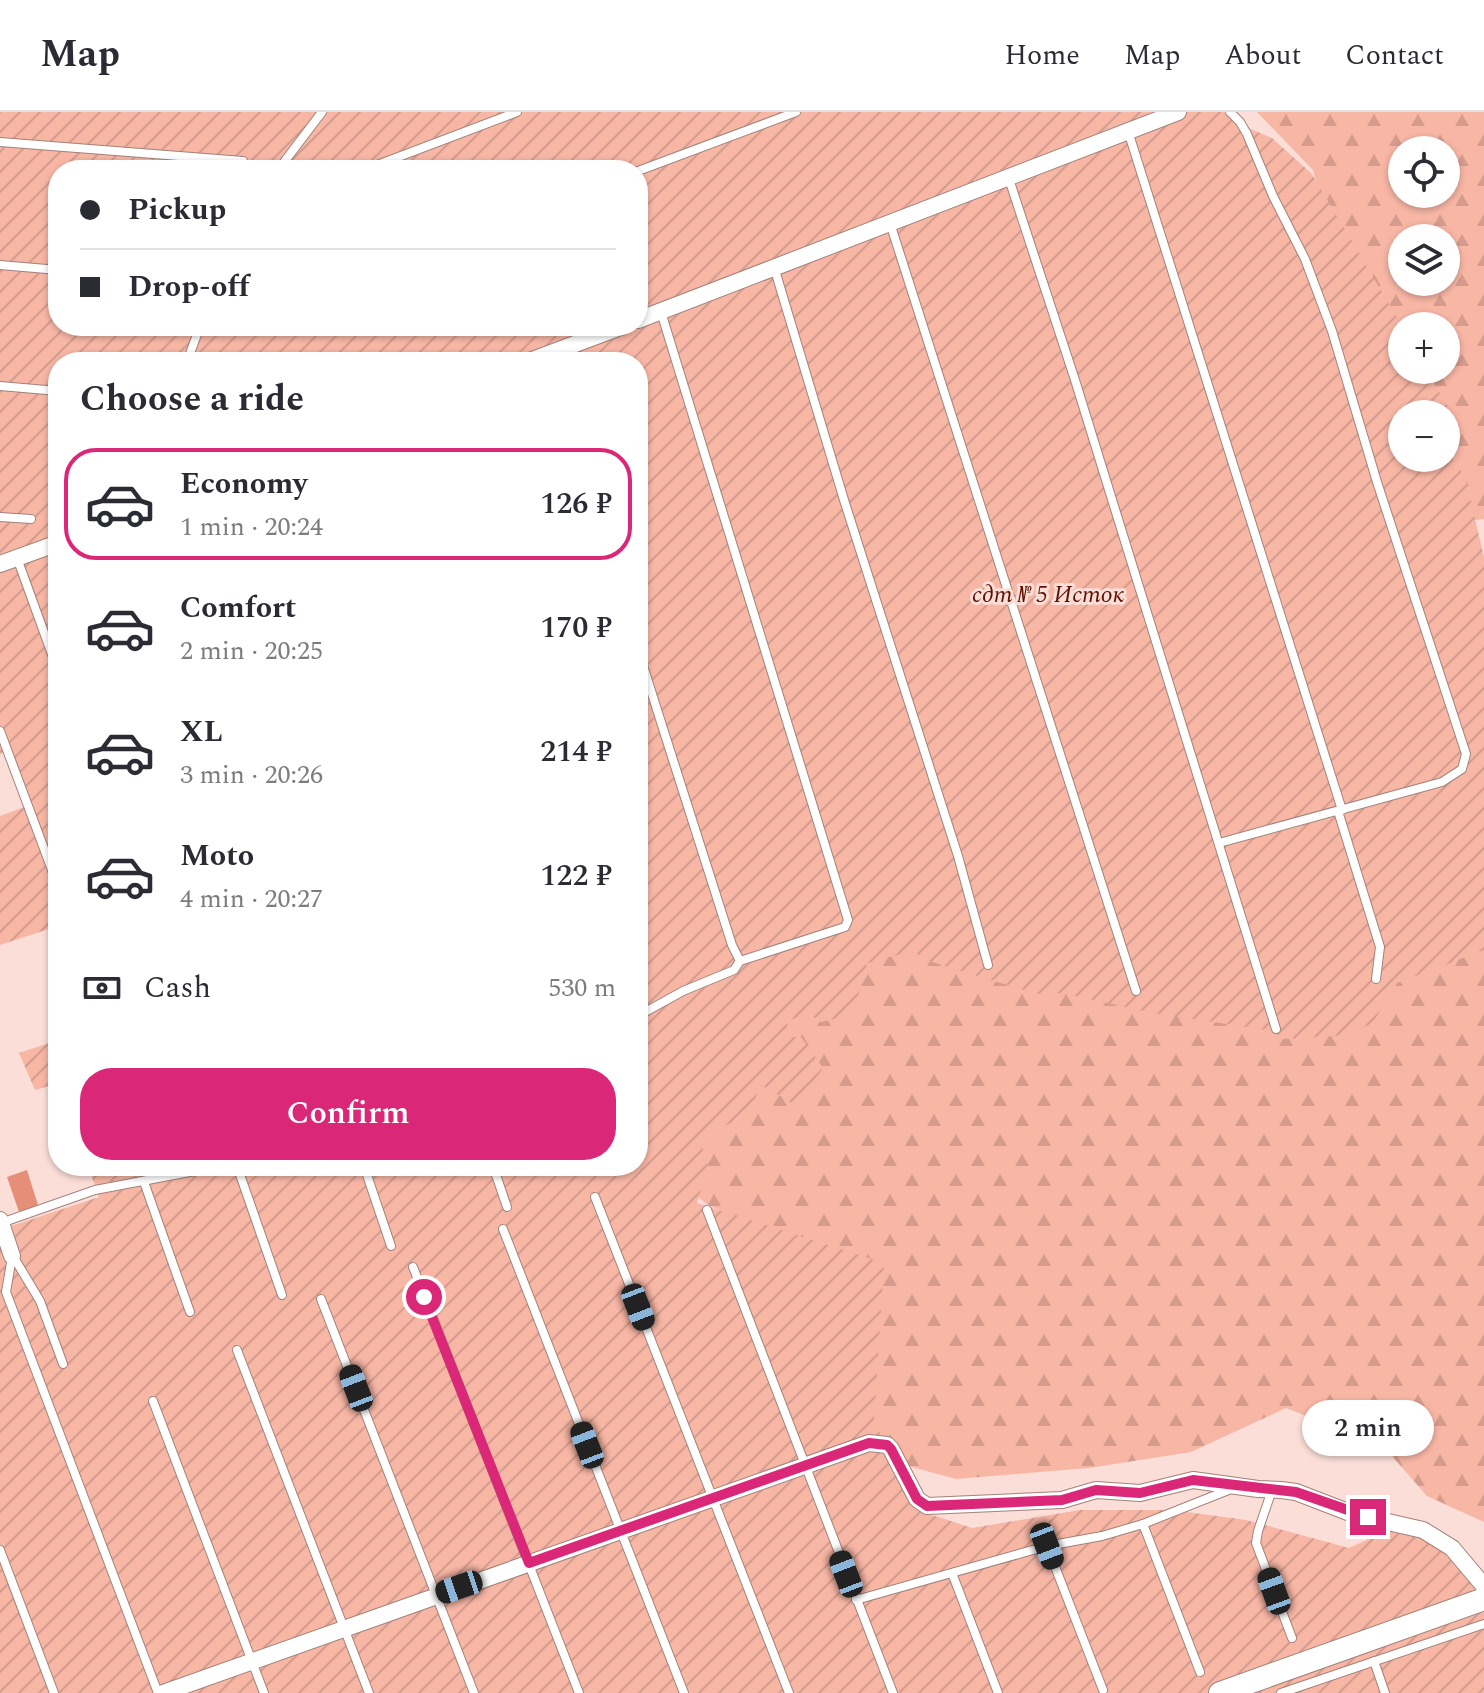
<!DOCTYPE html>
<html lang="en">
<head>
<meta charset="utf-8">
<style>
	body { margin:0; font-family:Spectral,serif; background:#f2f2f3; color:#2b2b33; height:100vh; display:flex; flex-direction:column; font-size:30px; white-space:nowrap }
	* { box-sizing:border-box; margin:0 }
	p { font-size:26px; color:#7c7c81 }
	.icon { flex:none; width:44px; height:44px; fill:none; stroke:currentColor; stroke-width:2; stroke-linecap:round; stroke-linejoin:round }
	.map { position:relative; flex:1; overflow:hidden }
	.sheet { position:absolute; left:48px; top:240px; width:600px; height:824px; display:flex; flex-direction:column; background:#fff; border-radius:32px; box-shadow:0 2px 6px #0004 }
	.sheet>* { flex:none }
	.guide { position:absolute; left:48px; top:48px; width:600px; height:176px; border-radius:32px; box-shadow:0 2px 6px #0004; display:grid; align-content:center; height:176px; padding:0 32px; background:#fff }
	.controls { position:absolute; left:1388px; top:24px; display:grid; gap:16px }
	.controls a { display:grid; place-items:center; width:72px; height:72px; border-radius:50%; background:#fff; box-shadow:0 2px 6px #0004; font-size:40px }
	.end { position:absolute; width:36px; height:36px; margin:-18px; border:10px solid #db2777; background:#fff; box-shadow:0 0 0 4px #fff }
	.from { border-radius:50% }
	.bubble { position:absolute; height:56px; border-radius:28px; background:#fff; box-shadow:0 2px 6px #0004; font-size:26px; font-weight:600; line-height:56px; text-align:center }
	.car { position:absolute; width:24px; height:48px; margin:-24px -12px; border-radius:10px; box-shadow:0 0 6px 2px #0007; background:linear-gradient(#222 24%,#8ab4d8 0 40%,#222 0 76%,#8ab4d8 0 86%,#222 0) }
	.guide b { display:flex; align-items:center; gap:28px; height:76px; font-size:30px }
	.guide b+b { border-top:2px solid #e1e1e2 }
	.guide i { width:20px; height:20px; background:#2b2b33 }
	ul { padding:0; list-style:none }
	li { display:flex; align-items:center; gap:24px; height:112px; margin:0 16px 12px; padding:0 16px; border:4px solid transparent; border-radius:32px }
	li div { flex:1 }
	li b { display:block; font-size:30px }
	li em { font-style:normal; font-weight:600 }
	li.current { border-color:#db2777 }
	li>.icon { width:72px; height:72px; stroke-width:1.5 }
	h2 { padding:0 32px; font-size:36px; line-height:96px }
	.pay { display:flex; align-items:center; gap:20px; height:88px; padding:0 32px; font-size:30px }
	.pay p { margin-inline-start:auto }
	.primary-button { display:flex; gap:16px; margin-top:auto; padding:16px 32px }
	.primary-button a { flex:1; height:92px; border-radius:32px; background:#db2777; color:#fff; font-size:32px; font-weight:600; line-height:92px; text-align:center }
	header { display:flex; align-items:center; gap:48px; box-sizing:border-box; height:112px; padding:0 40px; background:#fff; border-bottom:2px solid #e1e1e2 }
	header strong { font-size:38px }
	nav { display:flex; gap:44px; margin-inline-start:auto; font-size:28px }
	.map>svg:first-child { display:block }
	.forest { fill:url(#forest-firs); fill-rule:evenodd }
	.garden { fill:url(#garden-furrows); fill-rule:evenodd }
	.building { fill:#e68f78 }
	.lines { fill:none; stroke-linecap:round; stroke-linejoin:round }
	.lane-casing { stroke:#a28279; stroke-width:10 }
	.street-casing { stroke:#a28279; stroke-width:18 }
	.secondary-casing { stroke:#a28279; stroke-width:24 }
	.lane { stroke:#fff; stroke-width:8 }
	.street { stroke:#fff; stroke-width:16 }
	.secondary { stroke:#fff; stroke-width:22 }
	.route { stroke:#db2777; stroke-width:10 }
	.labels { text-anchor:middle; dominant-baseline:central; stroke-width:6; stroke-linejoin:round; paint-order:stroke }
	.park-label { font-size:24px; font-style:italic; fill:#5e1100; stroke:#fbded7 }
</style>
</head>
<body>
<header>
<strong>Map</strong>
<nav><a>Home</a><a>Map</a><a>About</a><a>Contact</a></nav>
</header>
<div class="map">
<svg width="1484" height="1581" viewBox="0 0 1484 1581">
	<defs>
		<pattern id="forest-firs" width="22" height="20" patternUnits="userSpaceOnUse" patternTransform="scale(2)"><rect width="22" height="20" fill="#f8b6a5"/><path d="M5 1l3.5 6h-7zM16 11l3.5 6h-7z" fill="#d59c8e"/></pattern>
		<pattern id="garden-furrows" width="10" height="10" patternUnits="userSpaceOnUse" patternTransform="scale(2)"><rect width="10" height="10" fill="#f8b6a5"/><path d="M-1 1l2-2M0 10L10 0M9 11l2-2" fill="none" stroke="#d59c8e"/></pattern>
	</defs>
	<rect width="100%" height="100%" fill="#fbded7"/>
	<g class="forest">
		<path d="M1257,0H1484V407L1462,410L1446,346V302H1402L1343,164L1313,58ZM1402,38H1446V82H1402ZM1402,126H1446V170H1402ZM1402,214H1446V258H1402Z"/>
		<polygon points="1484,795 1484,1410 1427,1384 1384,1335 1286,1296 1191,1340 1089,1356 956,1367 831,1333 776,1123 708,1093 646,1045 689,958 888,817"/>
	</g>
	<g class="garden">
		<path d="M0,0H1232L1239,12L1272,26L1312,62L1402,214V258H1405L1406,270L1429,264L1454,304L1446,307V302H1402V346H1446V337L1465,365L1484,445V838L1397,871L1372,912L1336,924L1283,927L1273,919L1153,901L1062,881L1037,882L919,846L916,838L867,851L853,902L821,910L810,903L788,908L787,915L778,925H801L823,956L797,994L761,973L748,1003L698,1026L708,1050L697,1091L884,1151L874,1309L917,1398L972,1416L1080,1398H1172L1246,1408L1349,1436L1391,1417L1444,1432L1484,1486V1581H0V1130L8,1115L99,1085L88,1054H638V250H58V814L0,833V704L30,693L7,640L0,642ZM58,58H638V214H58Z"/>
		<polygon points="58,928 58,976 56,972 35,978 19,941"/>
	</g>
	<polygon class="building" points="27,1058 38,1093 19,1100 7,1065"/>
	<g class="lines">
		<g class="lane-casing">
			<g id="lane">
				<polyline points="1128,19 1342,698"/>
				<polyline points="0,30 243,49"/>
				<polyline points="278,58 322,0"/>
				<polyline points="364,58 517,0"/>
				<polyline points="638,59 796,0"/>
				<polyline points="1009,67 1075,268 1276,917"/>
				<polyline points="890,111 1136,879"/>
				<polyline points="0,153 58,158"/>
				<polyline points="774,155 844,388 958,744 988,853"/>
				<polyline points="199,218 217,214"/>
				<polyline points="187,250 200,214"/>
				<polyline points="0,274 58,279"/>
				<polyline points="0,405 31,407"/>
				<polyline points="17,446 58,559"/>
				<polyline points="638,538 732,833 740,849"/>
				<polyline points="0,619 58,774"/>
				<polyline points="1338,699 1380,835 1376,867"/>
				<polyline points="1219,731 1442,670 1462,657 1466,642 1377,370 1332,219 1305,147 1273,84 1247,22 1240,10 1230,0"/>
				<polyline points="638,904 683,879 734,858 740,849 845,815 848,808 661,200"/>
				<polyline points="237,1054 282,1183"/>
				<polyline points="364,1054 391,1134"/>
				<polyline points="493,1054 507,1095"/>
				<polyline points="144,1070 190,1200"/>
				<polyline points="595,1085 789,1581"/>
				<polyline points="707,1098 893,1581"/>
				<polyline points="1,1111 95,1078 221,1054"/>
				<polyline points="503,1117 684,1581"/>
				<polyline points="13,1144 40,1189 63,1252"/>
				<polyline points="12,1145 6,1180 158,1581"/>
				<polyline points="413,1155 579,1581"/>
				<polyline points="321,1187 474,1581"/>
				<polyline points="237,1238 369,1581"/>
				<polyline points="153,1289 264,1581"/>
				<polyline points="1272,1378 1258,1419 1256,1431 1292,1526"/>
				<polyline points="1143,1412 1231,1377"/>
				<polyline points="1047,1434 1103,1578"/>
				<polyline points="0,1438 54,1581"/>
				<polyline points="952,1461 998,1581"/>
				<polyline points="856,1488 1047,1434 1102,1424 1143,1412 1200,1560"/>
				<polyline points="1374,1549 1385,1581"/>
				<polyline points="1281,1581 1484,1512"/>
			</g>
		</g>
		<g class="street-casing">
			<g id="street">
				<polyline points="638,208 1178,0"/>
				<polyline points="527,250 623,214"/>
				<polyline points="0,452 58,431"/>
				<polyline points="0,1108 12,1144"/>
				<polyline points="163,1581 869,1331 887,1333 891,1337 917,1387 927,1394 1062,1388 1096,1378 1140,1381 1193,1368 1258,1377 1281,1378 1296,1380 1353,1402 1423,1418 1452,1436 1484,1474"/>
			</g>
		</g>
		<g class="secondary-casing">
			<polyline id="secondary" points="1220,1581 1484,1487"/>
		</g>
		<use href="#lane" class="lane"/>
		<use href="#street" class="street"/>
		<use href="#secondary" class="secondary"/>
	</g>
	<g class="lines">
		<polyline class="route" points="424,1185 529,1451 869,1331 887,1333 891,1337 917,1387 927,1394 1062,1388 1096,1378 1140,1381 1193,1368 1296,1380 1368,1405"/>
	</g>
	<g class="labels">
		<g class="park-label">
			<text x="1048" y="483">сдт № 5 Исток</text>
		</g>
	</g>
</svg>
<div class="controls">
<a><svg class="icon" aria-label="locate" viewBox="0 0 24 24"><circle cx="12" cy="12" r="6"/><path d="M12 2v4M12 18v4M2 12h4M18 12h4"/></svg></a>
<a><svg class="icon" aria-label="layers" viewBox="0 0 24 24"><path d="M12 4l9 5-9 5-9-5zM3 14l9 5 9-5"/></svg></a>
<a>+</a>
<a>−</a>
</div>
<i class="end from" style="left:424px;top:1185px"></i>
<i class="end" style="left:1368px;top:1405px"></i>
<div class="bubble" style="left:1302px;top:1288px;width:132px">2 min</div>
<i class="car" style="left:638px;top:1195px;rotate:159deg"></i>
<i class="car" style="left:356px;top:1276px;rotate:339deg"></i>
<i class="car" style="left:587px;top:1333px;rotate:339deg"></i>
<i class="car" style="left:1047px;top:1434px;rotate:159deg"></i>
<i class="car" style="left:846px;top:1462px;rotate:339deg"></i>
<i class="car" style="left:459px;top:1475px;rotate:251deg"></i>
<i class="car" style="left:1274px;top:1479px;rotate:340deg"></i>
<div class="guide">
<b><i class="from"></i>Pickup</b>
<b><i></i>Drop-off</b>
</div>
<section class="sheet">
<h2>Choose a ride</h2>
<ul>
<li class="current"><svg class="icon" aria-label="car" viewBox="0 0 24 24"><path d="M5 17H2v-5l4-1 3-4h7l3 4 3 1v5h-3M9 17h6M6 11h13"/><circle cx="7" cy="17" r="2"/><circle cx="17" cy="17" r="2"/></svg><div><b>Economy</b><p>1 min · 20:24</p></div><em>126 ₽</em></li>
<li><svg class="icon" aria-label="car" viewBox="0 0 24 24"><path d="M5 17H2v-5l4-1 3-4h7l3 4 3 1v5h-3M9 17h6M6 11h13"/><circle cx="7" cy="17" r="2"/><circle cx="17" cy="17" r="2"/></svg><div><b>Comfort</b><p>2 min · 20:25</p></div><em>170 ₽</em></li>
<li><svg class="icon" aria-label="car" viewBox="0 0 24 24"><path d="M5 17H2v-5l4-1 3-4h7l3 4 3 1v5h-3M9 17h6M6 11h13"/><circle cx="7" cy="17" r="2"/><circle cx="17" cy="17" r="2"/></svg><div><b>XL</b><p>3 min · 20:26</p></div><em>214 ₽</em></li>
<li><svg class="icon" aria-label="car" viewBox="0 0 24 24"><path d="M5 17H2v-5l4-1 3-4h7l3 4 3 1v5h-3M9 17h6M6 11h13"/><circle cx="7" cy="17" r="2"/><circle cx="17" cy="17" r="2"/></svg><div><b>Moto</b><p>4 min · 20:27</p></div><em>122 ₽</em></li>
</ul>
<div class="pay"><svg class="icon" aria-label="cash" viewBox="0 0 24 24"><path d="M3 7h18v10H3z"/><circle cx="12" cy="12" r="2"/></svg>Cash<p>530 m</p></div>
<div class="primary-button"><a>Confirm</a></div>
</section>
</div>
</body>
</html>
